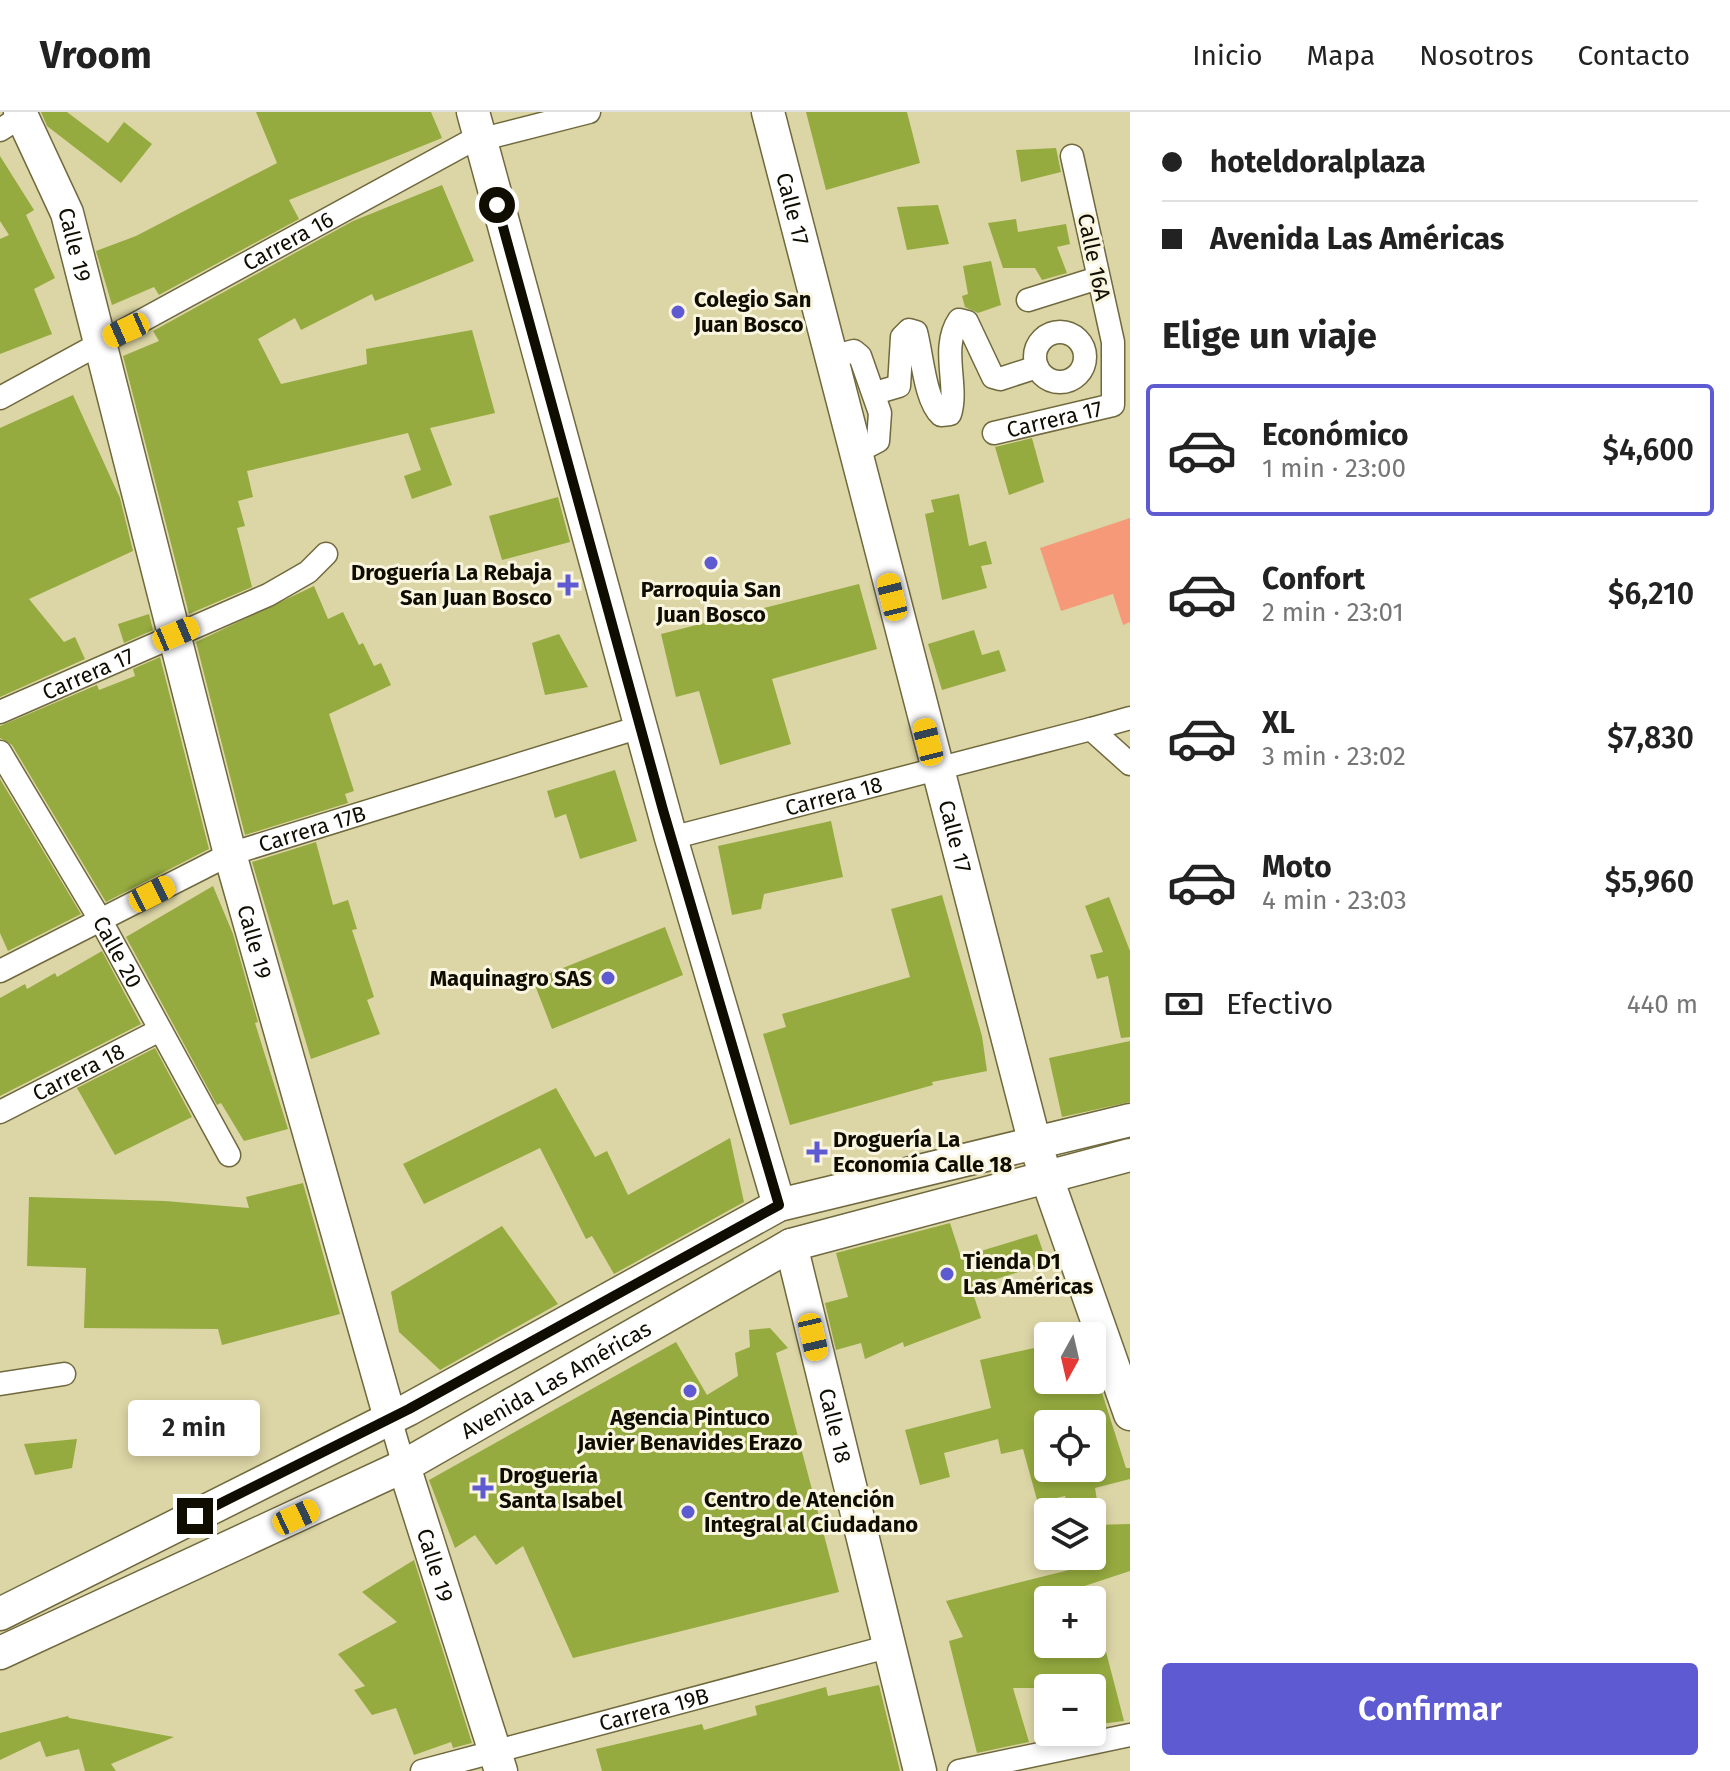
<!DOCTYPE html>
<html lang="es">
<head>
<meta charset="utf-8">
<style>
	body { margin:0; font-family:"Fira Sans",sans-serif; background:#f6f6f6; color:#222; height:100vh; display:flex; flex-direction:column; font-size:30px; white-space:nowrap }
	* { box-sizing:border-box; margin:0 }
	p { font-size:26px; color:#767676 }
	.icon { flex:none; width:44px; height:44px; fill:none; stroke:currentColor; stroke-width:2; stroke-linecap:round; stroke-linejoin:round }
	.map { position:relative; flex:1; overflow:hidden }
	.drawer { display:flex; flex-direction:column; background:#fff; width:600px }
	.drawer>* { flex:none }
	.hud { display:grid; align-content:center; height:176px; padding:0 32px; background:#fff }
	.needle { width:52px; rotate:188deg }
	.controls { position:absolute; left:1034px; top:1210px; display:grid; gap:16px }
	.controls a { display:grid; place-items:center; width:72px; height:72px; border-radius:8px; background:#fff; box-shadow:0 4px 12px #0003; font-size:40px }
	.end { position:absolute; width:36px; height:36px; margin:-18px; border:10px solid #0f0c00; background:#fff; box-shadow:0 0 0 4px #fff }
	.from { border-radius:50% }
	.bubble { position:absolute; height:56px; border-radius:8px; background:#fff; box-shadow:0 4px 12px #0003; font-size:26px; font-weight:600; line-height:56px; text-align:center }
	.car { position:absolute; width:24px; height:48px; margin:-24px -12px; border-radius:10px; box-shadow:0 0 6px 2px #0007; background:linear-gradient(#f5c518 24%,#345 0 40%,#f5c518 0 76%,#345 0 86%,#f5c518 0) }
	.hud b { display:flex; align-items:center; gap:28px; height:76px; font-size:30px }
	.hud b+b { border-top:2px solid #e0e0e0 }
	.hud i { width:20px; height:20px; background:#222 }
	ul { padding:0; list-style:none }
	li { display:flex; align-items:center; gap:24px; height:132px; margin:0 16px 12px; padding:0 16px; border:4px solid transparent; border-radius:8px }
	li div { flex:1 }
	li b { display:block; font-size:30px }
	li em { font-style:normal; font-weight:600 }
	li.selected { border-color:#5e5ad2 }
	li>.icon { width:72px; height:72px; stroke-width:1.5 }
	h2 { padding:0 32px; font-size:36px; line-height:96px }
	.pay { display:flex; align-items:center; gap:20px; height:88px; padding:0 32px; font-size:30px }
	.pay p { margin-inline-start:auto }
	.button { display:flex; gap:16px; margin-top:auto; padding:16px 32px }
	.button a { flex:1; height:92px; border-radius:8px; background:#5e5ad2; color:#fff; font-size:32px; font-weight:600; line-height:92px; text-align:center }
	header { display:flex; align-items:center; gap:48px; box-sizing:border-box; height:112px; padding:0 40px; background:#fff; border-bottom:2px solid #e0e0e0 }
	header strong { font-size:38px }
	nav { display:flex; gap:44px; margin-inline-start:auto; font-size:28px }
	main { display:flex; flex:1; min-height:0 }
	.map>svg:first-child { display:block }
	.green { fill:#f59979 }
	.building { fill:#95ab3f; fill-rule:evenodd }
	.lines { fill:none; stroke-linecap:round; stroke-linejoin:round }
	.street-casing { stroke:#70693e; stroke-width:25 }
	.secondary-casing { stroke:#70693e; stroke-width:35 }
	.street { stroke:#fff; stroke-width:22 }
	.secondary { stroke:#fff; stroke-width:32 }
	.route { stroke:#0f0c00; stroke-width:10 }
	.poi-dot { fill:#5e5ad2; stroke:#f9f5de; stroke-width:3 }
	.labels { text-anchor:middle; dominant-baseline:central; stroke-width:6; stroke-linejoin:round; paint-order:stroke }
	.street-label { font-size:22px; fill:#0f0c00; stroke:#f9f5de }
	.poi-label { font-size:22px; font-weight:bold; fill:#0f0c00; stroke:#f9f5de; text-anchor:start }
</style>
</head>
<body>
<header>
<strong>Vroom</strong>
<nav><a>Inicio</a><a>Mapa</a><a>Nosotros</a><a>Contacto</a></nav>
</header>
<main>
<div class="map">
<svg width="1130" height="1659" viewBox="0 0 1130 1659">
	<rect width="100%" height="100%" fill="#dcd5a6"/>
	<polygon class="green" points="1130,406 1130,510 1123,513 1113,482 1061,499 1040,436"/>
	<g class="building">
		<polygon points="41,0 67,0 108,31 124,10 152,32 121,71 47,14"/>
		<polygon points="256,0 431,0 442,26 289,88 299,107 159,183 154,175 112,193 96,139 136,124 277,51"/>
		<polygon points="806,0 907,0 920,51 826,78"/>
		<polygon points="1056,36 1061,60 1021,70 1016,38"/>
		<polygon points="0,44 34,98 26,103 55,166 34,177 52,222 0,242 0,127 9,123 0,109"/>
		<polygon points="442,73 474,149 375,189 372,182 301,218 295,206 258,227 281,272 367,252 366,237 472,218 495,301 430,316 452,373 412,387 404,364 421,358 408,321 247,359 253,385 238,389 245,414 237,416 252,475 189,502 123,244 159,229 153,219 353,109"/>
		<polygon points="938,93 949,132 907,138 897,95"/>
		<polygon points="1016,107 1018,120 1066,112 1070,132 1057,135 1067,161 1042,168 1035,156 1003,156 988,111"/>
		<polygon points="991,149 1001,193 978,201 965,195 962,184 968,182 963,154"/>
		<polygon points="73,283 120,386 133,439 29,487 64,530 75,525 85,547 0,585 0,316"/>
		<polygon points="1032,326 1044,370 1009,383 995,335"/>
		<polygon points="959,382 969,434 986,429 992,452 981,454 987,476 942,488 925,402 934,400 931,388"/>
		<polygon points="558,385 570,430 502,448 489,404"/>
		<polygon points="859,472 877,537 772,567 791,632 720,653 699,579 676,585 661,522"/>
		<polygon points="314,474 328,507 343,500 359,533 363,531 374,554 381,551 391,573 329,602 354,679 345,682 348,691 245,723 196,530"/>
		<polygon points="149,502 153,518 124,531 118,512"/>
		<polygon points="974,518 982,543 999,538 1006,559 942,578 928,532"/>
		<polygon points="559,522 588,575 545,583 532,531"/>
		<polygon points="160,545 209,737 106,790 12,633 0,626 0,614 97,573 99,578 135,564 133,557"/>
		<polygon points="615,658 637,729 580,747 566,702 555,706 547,679"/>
		<polygon points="0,667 81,802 8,839 0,821"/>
		<polygon points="831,709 843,765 764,782 761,797 732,803 718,734"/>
		<polygon points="316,730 333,793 348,788 357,817 352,818 374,885 367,888 380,922 311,947 252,750"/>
		<polygon points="213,774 233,822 258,910 255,911 288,1017 244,1029 221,991 217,993 126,825"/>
		<polygon points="942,783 982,924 987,959 932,970 933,973 790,1013 763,922 786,915 782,902 910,865 891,797"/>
		<polygon points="1109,785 1130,839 1130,925 1121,926 1108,864 1097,867 1090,843 1103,840 1085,794"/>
		<polygon points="665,815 683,863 552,917 533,868"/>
		<polygon points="102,839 141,912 0,984 0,886 25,872 27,877 55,861 57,865"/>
		<polygon points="1130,929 1130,990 1062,1005 1049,946"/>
		<polygon points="155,936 192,1005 115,1043 77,976"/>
		<polygon points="556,976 595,1045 607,1039 628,1083 730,1026 744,1090 614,1162 592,1124 586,1127 540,1036 424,1092 403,1052"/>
		<polygon points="303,1071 340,1202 222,1233 218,1217 84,1216 86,1156 27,1154 29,1085 165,1089 249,1096 246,1085"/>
		<polygon points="950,1111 961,1145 1037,1122 1047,1151 971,1175 981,1206 904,1235 903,1230 865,1247 861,1231 836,1238 825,1191 848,1185 836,1141"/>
		<polygon points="502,1114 558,1192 440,1258 399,1220 391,1180"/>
		<polygon points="770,1216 788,1236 776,1241 839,1480 573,1546 523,1434 496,1453 475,1423 455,1436 429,1368 676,1230 707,1283 738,1264 735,1241 750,1235 749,1218"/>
		<path d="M1048,1233V1268H1092V1263L1096,1262L1126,1356H1130V1367L1095,1376L1099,1400H1069L1065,1384L1048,1388V1405L1042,1406L1023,1337L1001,1342L998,1327L944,1341L950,1365L920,1373L905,1318L991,1296L980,1248ZM1048,1312H1092V1356H1048Z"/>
		<polygon points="77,1327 72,1356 35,1363 24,1332"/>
		<polygon points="1130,1412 1130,1459 1048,1486 1048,1532 1104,1532 1124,1609 1092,1613 1092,1576 1013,1576 1029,1630 977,1641 949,1529 963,1525 946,1489 1081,1455 1079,1444 1092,1444 1092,1413"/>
		<polygon points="414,1448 472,1631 453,1636 451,1630 414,1643 396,1596 372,1603 354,1578 365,1574 338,1542 397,1510 362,1480"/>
		<polygon points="879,1573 900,1659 602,1659 596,1637 702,1612 704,1618 757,1603 755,1594 826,1575 828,1584"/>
		<polygon points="68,1604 69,1606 174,1625 111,1652 116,1659 85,1659 79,1637 46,1645 40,1629 0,1648 0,1621"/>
	</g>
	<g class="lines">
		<g class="street-casing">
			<g id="street">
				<polyline points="0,18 22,4"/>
				<polyline points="1028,188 1098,166"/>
				<circle cx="1060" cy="245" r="25"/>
				<polyline points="831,245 854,239 860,244 880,301 878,329 855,341"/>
				<path d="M875,281L899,274L902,225L909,218L916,220C922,242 925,289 941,303L950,302C959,274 940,236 959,208L967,210L993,265L1000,267L1037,255"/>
				<path id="s1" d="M0,286L467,31L589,0"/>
				<path id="s2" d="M994,321L1113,293V230L1072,44"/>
				<path id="s3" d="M0,600L268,483L308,460L326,442"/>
				<polyline points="1091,617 1130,606"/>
				<path id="s4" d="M0,640L101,809L229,1043"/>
				<path id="s5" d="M671,726L1091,617L1130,652"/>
				<path id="s6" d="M0,859L230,742L640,615"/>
				<path id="s7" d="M0,1000L158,919"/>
				<polyline points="0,1272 64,1262"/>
				<polyline points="390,1306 404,1354"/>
				<path id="s8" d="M422,1659L887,1535"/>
				<polyline points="959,1659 1130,1623"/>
			</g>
		</g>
		<g class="secondary-casing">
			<g id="secondary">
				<path id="s9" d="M20,0L67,101L230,742L390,1306"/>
				<polyline points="473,0 671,726 779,1093"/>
				<path id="s10" d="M768,0L1035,1032L1130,1302"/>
				<path id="s11" d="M791,1133L920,1659"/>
				<path id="s12" d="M404,1354L501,1659"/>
				<polyline points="0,1502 409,1297 779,1093 1130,1008"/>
				<path id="s13" d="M0,1541L404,1354L791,1133L1130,1043"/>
			</g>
		</g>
		<use href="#street" class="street"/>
		<use href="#secondary" class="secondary"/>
	</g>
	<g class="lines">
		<polyline class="route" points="195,1404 409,1297 779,1093 663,698 497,93"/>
	</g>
	<g class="poi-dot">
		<circle cx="678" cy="200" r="8"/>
		<circle cx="711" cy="451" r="8"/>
		<path d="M564 461h8v8h8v8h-8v8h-8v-8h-8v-8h8z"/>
		<circle cx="608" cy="866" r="8"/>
		<path d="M813 1028h8v8h8v8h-8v8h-8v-8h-8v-8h8z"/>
		<circle cx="947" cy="1162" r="8"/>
		<circle cx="690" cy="1279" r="8"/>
		<path d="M479 1364h8v8h8v8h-8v8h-8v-8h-8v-8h8z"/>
		<circle cx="688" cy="1400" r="8"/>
	</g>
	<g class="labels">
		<g class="street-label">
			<text stroke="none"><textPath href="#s10" startOffset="100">Calle 17</textPath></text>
			<text stroke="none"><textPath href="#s1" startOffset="328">Carrera 16</textPath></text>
			<text stroke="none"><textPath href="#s9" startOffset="144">Calle 19</textPath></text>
			<text transform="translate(1094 145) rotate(78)">Calle 16A</text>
			<text stroke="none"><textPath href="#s2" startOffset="62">Carrera 17</textPath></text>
			<text stroke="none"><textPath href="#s3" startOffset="96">Carrera 17</textPath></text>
			<text stroke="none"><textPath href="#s5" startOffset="168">Carrera 18</textPath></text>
			<text stroke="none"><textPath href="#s6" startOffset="344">Carrera 17B</textPath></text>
			<text stroke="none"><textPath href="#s10" startOffset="748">Calle 17</textPath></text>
			<text stroke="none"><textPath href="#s9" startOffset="864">Calle 19</textPath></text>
			<text stroke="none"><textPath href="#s4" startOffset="232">Calle 20</textPath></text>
			<text stroke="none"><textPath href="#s7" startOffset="88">Carrera 18</textPath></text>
			<text stroke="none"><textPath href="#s13" startOffset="620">Avenida Las Américas</textPath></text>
			<text stroke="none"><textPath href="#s11" startOffset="186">Calle 18</textPath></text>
			<text stroke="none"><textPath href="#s12" startOffset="104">Calle 19</textPath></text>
			<text stroke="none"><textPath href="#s8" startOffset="240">Carrera 19B</textPath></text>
		</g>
		<g class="poi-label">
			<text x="694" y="187">Colegio San<tspan x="694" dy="25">Juan Bosco</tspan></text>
			<text x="552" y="460" text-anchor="end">Droguería La Rebaja<tspan x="552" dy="25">San Juan Bosco</tspan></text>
			<text x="711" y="477" text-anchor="middle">Parroquia San<tspan x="711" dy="25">Juan Bosco</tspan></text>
			<text x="592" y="866" text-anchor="end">Maquinagro SAS</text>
			<text x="833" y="1027">Droguería La<tspan x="833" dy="25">Economía Calle 18</tspan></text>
			<text x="963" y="1149">Tienda D1<tspan x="963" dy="25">Las Américas</tspan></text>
			<text x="690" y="1305" text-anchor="middle">Agencia Pintuco<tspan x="690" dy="25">Javier Benavides Erazo</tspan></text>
			<text x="499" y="1363">Droguería<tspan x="499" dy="25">Santa Isabel</tspan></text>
			<text x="704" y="1387">Centro de Atención<tspan x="704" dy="25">Integral al Ciudadano</tspan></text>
		</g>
	</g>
</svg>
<div class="controls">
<a><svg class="needle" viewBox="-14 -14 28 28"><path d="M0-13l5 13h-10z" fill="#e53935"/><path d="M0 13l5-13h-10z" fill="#767676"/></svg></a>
<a><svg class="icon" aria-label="locate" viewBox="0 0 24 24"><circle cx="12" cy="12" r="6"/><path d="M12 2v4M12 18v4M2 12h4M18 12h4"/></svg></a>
<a><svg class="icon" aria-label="layers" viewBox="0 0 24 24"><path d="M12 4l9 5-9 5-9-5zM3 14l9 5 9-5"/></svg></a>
<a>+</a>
<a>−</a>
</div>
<i class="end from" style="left:497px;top:93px"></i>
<i class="end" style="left:195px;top:1404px"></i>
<div class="bubble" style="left:128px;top:1288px;width:132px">2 min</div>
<i class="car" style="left:126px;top:218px;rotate:246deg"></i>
<i class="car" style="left:892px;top:485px;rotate:346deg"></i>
<i class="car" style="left:176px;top:522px;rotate:67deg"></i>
<i class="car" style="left:928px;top:630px;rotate:346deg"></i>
<i class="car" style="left:152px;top:782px;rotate:63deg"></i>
<i class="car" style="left:813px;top:1225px;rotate:167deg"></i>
<i class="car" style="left:296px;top:1405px;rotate:65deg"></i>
</div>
<section class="drawer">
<div class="hud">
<b><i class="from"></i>hoteldoralplaza</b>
<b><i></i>Avenida Las Américas</b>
</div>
<h2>Elige un viaje</h2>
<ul>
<li class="selected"><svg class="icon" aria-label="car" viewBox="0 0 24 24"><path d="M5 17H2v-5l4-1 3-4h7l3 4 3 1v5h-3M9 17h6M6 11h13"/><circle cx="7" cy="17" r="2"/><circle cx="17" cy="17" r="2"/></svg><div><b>Económico</b><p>1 min · 23:00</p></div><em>$4,600</em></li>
<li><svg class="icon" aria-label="car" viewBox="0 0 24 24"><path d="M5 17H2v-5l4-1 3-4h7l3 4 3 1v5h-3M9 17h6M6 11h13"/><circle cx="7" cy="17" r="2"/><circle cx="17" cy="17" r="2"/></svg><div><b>Confort</b><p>2 min · 23:01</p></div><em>$6,210</em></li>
<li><svg class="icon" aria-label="car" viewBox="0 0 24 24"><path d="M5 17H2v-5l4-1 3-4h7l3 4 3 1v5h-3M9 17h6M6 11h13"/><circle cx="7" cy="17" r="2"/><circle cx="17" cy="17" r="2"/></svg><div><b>XL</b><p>3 min · 23:02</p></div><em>$7,830</em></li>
<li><svg class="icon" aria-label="car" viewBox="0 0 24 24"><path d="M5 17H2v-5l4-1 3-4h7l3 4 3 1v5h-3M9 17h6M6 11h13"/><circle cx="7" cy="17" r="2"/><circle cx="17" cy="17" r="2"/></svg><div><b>Moto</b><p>4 min · 23:03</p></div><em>$5,960</em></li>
</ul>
<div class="pay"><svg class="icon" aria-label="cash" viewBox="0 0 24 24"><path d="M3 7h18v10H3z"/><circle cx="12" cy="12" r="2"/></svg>Efectivo<p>440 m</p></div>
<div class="button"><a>Confirmar</a></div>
</section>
</main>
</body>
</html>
